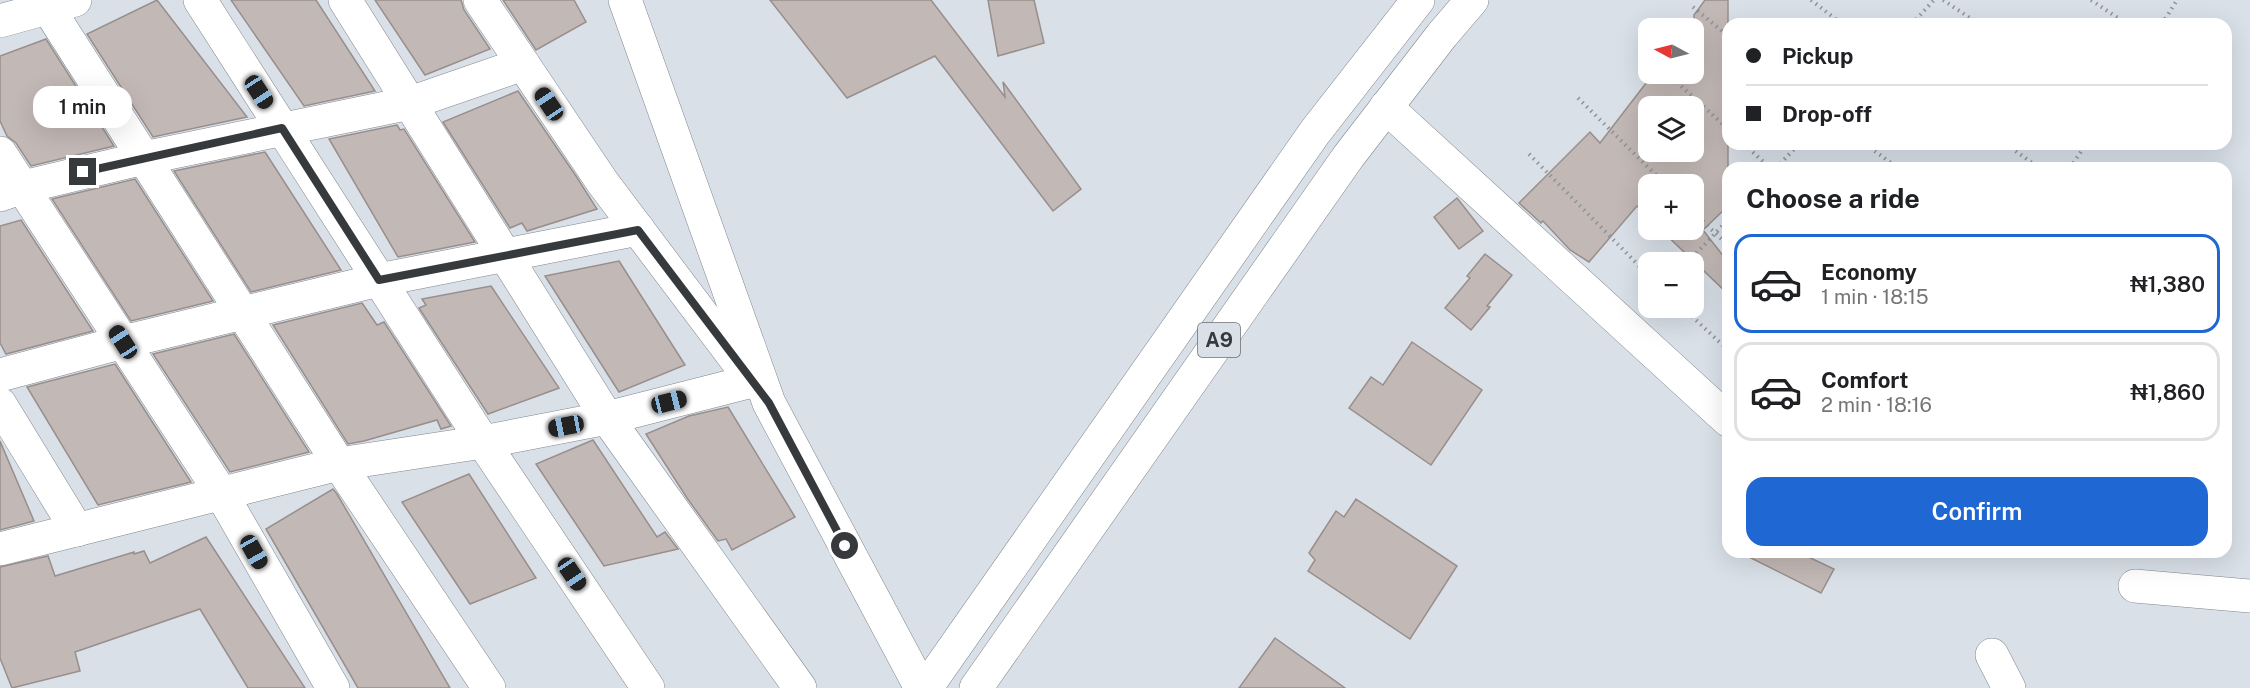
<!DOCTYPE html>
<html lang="en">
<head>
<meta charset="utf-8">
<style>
	body { margin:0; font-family:"Public Sans",sans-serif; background:#f2f2f2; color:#202124; height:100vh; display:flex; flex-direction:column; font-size:22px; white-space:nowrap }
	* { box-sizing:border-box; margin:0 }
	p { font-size:20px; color:#757577 }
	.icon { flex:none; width:33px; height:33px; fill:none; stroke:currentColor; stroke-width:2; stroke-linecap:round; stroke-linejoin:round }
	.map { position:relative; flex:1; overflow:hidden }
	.panel { position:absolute; left:1722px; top:162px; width:510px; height:396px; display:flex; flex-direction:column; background:#fff; border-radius:18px; box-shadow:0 6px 24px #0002 }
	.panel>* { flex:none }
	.top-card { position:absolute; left:1722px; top:18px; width:510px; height:132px; border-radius:18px; box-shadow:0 6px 24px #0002; display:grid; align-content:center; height:132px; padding:0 24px; background:#fff }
	.needle { width:39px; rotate:277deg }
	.buttons { position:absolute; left:1638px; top:18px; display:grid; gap:12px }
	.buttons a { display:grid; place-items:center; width:66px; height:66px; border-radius:12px; background:#fff; box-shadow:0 6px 24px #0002; font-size:30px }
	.end { position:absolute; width:27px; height:27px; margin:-14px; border:8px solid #373a3d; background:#fff; box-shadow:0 0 0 3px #fff }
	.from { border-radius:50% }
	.bubble { position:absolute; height:42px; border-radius:18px; background:#fff; box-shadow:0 6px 24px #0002; font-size:20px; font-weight:600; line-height:42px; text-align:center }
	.car { position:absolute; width:18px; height:36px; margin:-18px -9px; border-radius:8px; box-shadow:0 0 4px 2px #0007; background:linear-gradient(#222 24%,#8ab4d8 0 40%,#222 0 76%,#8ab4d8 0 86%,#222 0) }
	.top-card b { display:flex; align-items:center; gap:21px; height:57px; font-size:22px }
	.top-card b+b { border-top:2px solid #e0e0e0 }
	.top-card i { width:15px; height:15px; background:#202124 }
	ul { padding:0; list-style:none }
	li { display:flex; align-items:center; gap:18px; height:99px; margin:0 12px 9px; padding:0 12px; border:3px solid #e0e0e0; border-radius:18px }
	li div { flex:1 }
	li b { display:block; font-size:22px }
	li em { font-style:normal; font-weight:600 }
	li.selected { border-color:#1f67d3 }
	li>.icon { width:54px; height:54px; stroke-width:1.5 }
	h2 { padding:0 24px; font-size:27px; line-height:72px }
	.action { display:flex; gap:12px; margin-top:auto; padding:12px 24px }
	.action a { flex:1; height:69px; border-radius:18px; background:#1f67d3; color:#fff; font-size:24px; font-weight:600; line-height:69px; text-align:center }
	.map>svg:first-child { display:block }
	.building { fill:#c2b8b5; stroke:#988e8c; stroke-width:1.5; fill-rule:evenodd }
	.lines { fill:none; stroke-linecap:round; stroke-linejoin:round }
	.minor-casing { stroke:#81878e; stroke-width:34 }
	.trunk-casing { stroke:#81878e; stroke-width:34 }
	.path { stroke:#8f949a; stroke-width:4; stroke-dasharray:1.5 4.5; stroke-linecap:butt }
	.minor { stroke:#fff; stroke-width:33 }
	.trunk { stroke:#fff; stroke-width:33 }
	.route { stroke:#373a3d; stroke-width:8 }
	.labels { text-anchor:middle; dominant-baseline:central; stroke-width:6; stroke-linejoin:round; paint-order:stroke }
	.shield { fill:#d9e0e8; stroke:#686c70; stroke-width:1.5 }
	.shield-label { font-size:20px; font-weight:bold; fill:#373a3d }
</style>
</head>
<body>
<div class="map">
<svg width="2250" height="688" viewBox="0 0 2250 688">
	<rect width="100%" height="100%" fill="#d9e0e8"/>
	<g class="building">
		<polygon points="157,0 247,117 153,137 87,34"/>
		<polygon points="231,0 316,0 375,91 304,106"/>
		<polygon points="375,0 461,0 464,10 490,49 425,75"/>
		<polygon points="503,0 574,0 586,22 536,50"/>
		<polygon points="770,0 931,0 1005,97 1003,82 1081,189 1053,211 935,56 847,98"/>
		<polygon points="988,0 1034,0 1044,43 998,56"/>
		<path d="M1705,0H1728V206L1703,230L1728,262V294L1661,230H1694V184H1648V217L1637,206L1589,262L1570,250L1543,221L1541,223L1519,203L1590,132L1600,143L1653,74H1694V15ZM1648,106H1694V152H1648Z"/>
		<polygon points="46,39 114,146 31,166 16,143 7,136 0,121 0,56"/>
		<polygon points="518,91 576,176 597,209 527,231 522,223 510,228 443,122"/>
		<polygon points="397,125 400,130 404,129 475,242 398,257 329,139"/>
		<polygon points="265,152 341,270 251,292 174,171"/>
		<polygon points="135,179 213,301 131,321 52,199"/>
		<polygon points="1457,198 1483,231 1459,249 1434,217"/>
		<polygon points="21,220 93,331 6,354 0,343 0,226"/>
		<polygon points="1485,254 1512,275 1487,306 1490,307 1471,330 1445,308 1470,278 1467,276"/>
		<polygon points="619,261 685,365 619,392 545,276"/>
		<polygon points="491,286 559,388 488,414 419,308 426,305 422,299"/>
		<polygon points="362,303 377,325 384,322 451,426 441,429 437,420 364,441 348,444 273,325"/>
		<polygon points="234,334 309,452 230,472 153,354"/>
		<polygon points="1412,342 1482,390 1431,465 1349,408 1371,377 1383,385"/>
		<polygon points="115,364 191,482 98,505 27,387"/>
		<polygon points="728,407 795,517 732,550 726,539 718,541 687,498 646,434 689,416"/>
		<polygon points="593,440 657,537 665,532 678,549 604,566 536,464"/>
		<polygon points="0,441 34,521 0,530"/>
		<polygon points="469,474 536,578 470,604 402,502"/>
		<polygon points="333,489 337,494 450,688 358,688 266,529"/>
		<polygon points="1356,499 1457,566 1410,639 1308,571 1315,560 1309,553 1336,511 1344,517"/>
		<polygon points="206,537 305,688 248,688 200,609 75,652 80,671 12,688 0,658 0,567 48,556 55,576 134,552 134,554 144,551 150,563"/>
		<polygon points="1739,552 1798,552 1834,569 1821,593"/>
		<polygon points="1275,638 1345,688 1239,688"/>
	</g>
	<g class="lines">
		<g class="minor-casing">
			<g id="minor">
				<polyline points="43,0 339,464 489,688"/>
				<polyline points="200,0 483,442 648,688"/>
				<polyline points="345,0 607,418 800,688"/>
				<polyline points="480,0 603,183 750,378"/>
				<polyline points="625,0 769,403 921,688"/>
				<polyline points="0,21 75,0"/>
				<polyline points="1386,107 1728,420"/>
				<polyline points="0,153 221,493 333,688"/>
				<polyline points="0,195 23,187 144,158 410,103 523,64"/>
				<polyline points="0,375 123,342 379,280 638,229"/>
				<polyline points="0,404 77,530"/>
				<polyline points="0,549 339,464 483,442 607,418 752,381"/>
				<polyline points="2135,586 2250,596"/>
				<polyline points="1992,655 2009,688"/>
			</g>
		</g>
		<g class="trunk-casing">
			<g id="trunk">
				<polyline points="926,688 1315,132 1418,0"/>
				<polyline points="976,688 1348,157 1442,35 1472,0"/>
			</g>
		</g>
		<g class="path">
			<polyline points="1811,0 1842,24"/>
			<polyline points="1943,0 1979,24"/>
			<polyline points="2091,0 2127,24"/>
			<polyline points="1693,7 1728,36"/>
			<polyline points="1912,24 1934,0"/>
			<polyline points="2162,24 2177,0"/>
			<polyline points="1668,74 1728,129"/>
			<polyline points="1578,98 1665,184"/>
			<polyline points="1744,144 1770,168"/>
			<polyline points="1865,144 1898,168"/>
			<polyline points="2006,144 2039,168"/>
			<polyline points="1529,154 1648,275"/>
			<polyline points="1776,168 1799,144"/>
			<polyline points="2070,168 2086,144"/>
			<polyline points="1694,213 1728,245"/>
			<polyline points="1688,262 1728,220"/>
			<polyline points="1683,308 1728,350"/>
		</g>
		<use href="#minor" class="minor"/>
		<use href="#trunk" class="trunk"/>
	</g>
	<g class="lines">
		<polyline class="route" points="83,172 282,128 379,280 638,230 769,403 845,546"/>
	</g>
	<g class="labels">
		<rect class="shield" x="1198" y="323" width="42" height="34" rx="4.5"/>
		<g class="shield-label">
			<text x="1219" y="340">A9</text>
		</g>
	</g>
</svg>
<div class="buttons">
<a><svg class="needle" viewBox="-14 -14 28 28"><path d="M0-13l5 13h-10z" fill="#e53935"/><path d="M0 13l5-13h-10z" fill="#757577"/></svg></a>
<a><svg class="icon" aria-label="layers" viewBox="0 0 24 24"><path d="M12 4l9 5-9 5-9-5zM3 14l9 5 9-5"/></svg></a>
<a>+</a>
<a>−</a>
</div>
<i class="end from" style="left:845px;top:546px"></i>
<i class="end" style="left:83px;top:172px"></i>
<div class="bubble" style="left:33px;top:86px;width:99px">1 min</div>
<i class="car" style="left:259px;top:92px;rotate:147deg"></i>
<i class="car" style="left:549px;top:104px;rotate:326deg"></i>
<i class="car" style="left:123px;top:342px;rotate:327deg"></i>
<i class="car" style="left:669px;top:402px;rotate:76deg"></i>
<i class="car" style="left:566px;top:426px;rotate:259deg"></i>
<i class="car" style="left:254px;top:552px;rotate:151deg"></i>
<i class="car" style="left:572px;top:574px;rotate:146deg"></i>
<div class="top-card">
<b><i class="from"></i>Pickup</b>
<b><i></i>Drop-off</b>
</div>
<section class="panel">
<h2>Choose a ride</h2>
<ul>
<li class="selected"><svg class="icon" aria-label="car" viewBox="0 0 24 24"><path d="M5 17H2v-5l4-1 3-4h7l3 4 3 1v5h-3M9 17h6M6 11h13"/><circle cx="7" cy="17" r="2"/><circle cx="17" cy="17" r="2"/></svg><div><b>Economy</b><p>1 min · 18:15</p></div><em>₦1,380</em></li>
<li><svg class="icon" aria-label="car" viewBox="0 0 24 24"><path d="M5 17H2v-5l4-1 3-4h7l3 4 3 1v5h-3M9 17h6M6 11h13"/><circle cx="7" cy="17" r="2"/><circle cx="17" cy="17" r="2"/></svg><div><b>Comfort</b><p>2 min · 18:16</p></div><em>₦1,860</em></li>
</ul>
<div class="action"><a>Confirm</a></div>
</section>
</div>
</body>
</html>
